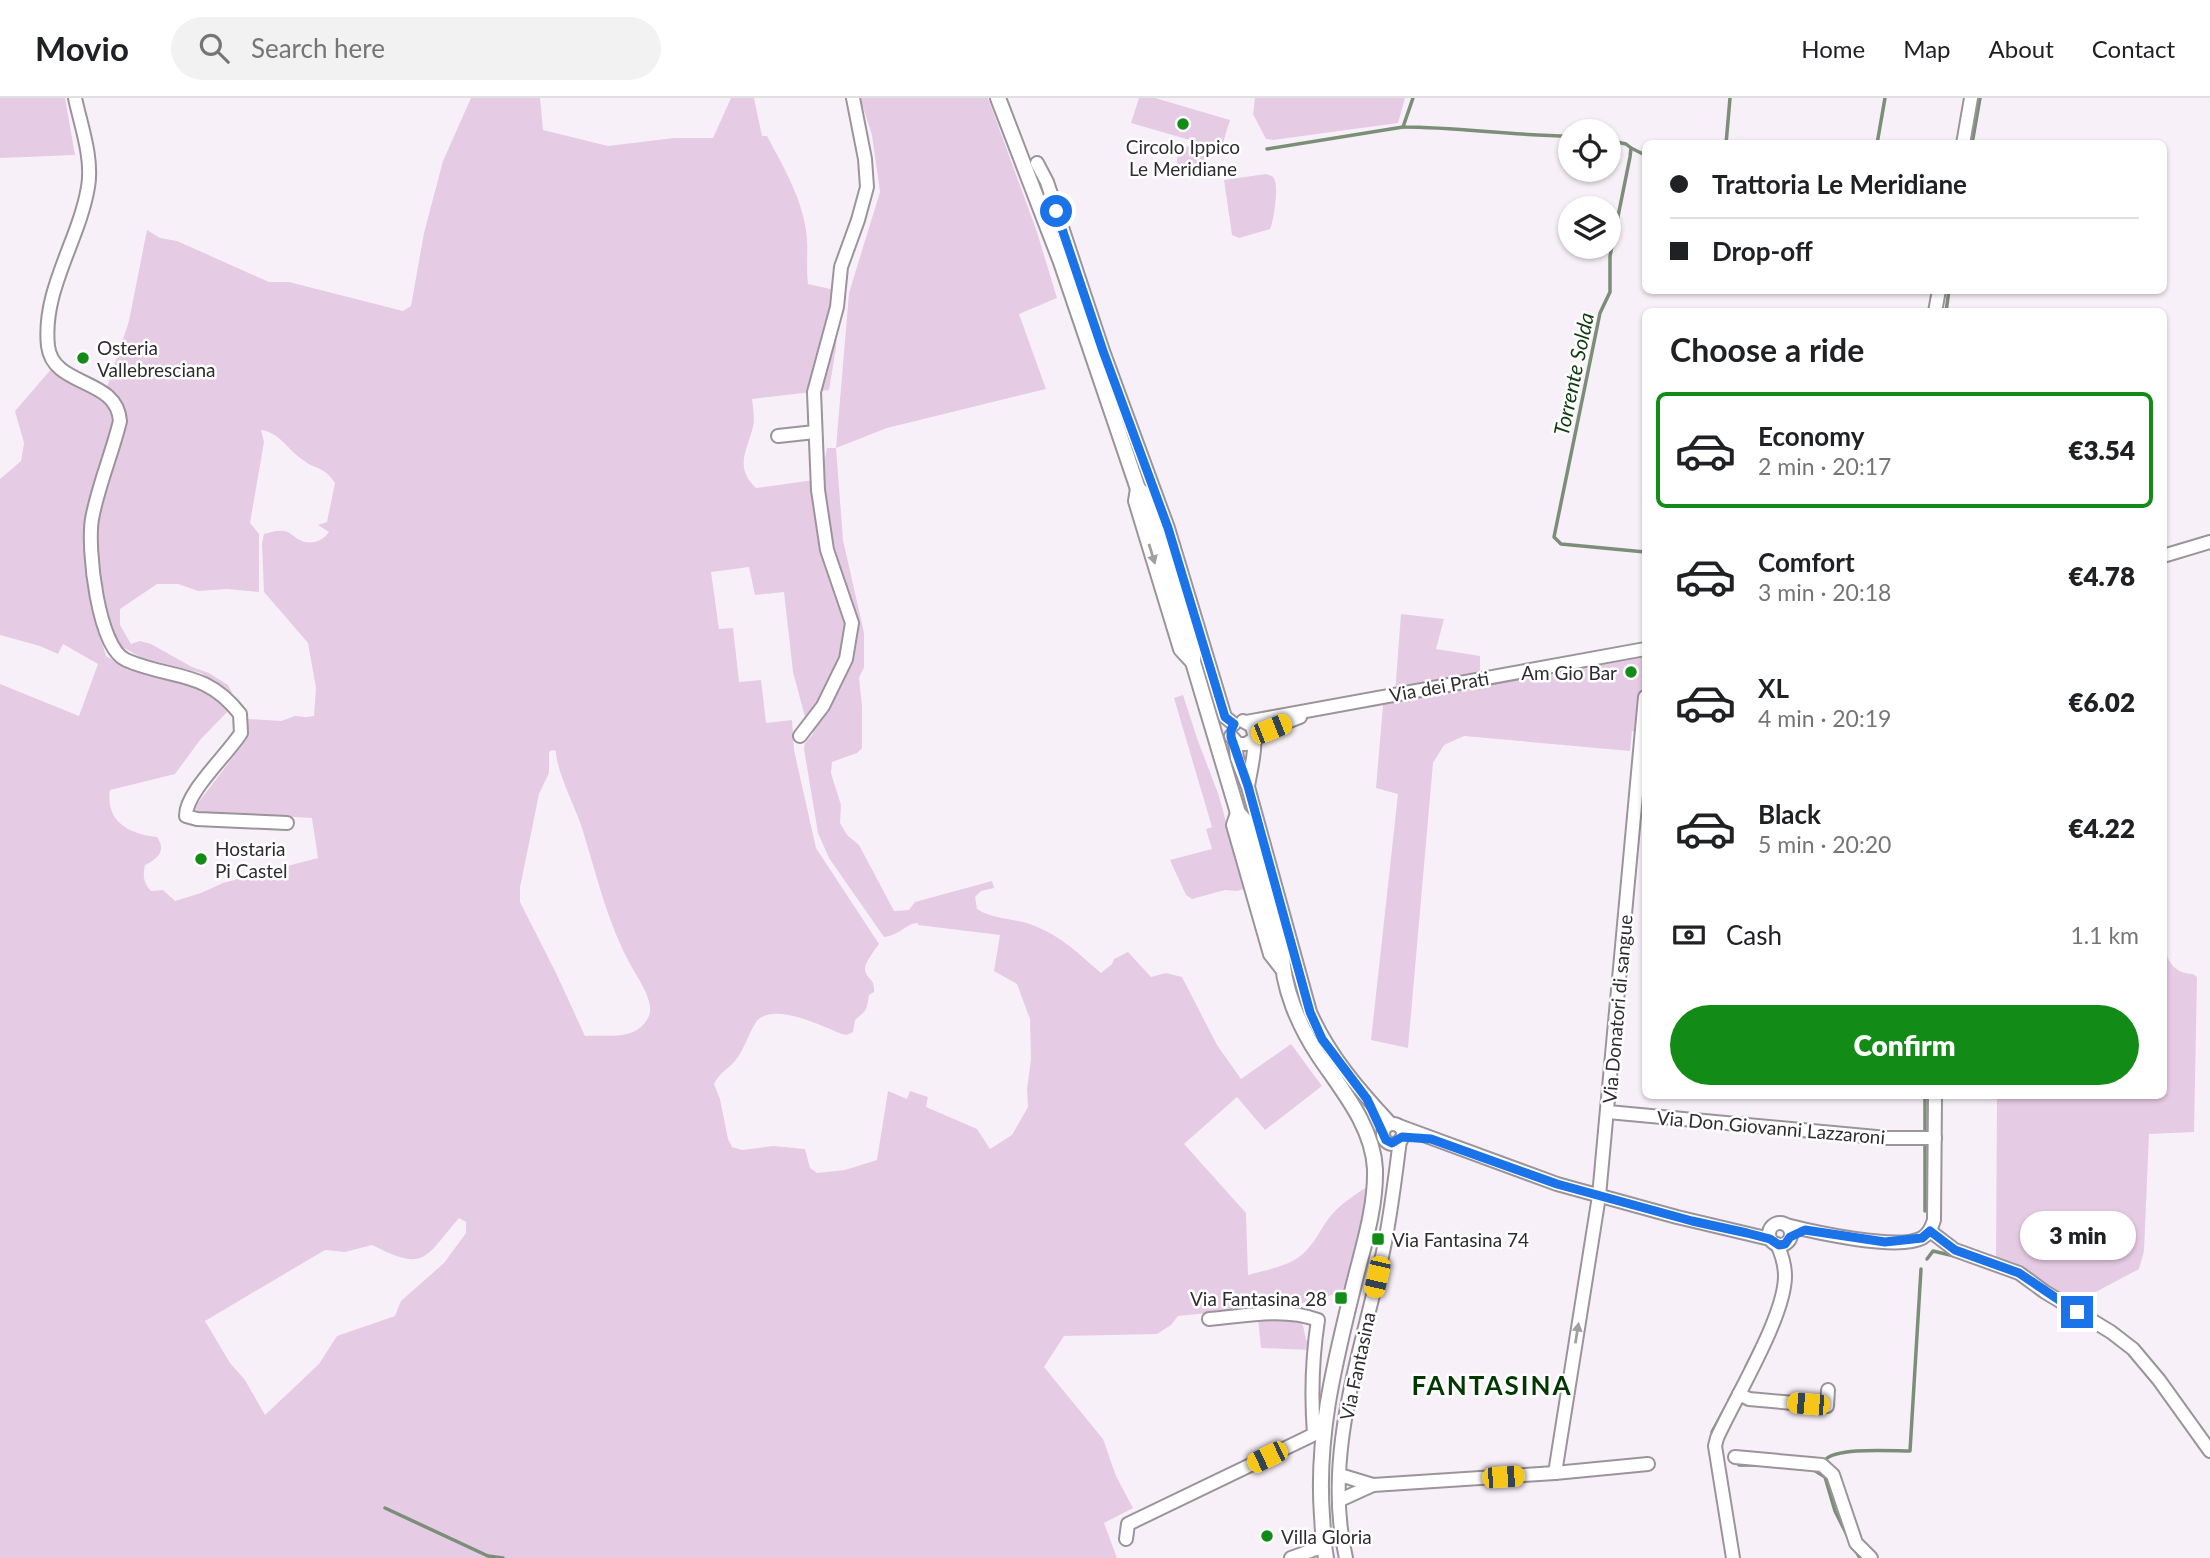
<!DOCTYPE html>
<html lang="en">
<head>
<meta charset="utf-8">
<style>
	body { margin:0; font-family:Lato,sans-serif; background:#f2f2f2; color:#202124; height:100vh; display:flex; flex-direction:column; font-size:26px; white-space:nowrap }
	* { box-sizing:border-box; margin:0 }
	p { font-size:23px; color:#757577 }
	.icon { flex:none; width:38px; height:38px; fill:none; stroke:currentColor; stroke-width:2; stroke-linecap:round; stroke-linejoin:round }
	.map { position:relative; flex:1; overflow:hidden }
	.details { position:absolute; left:1642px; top:210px; width:525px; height:791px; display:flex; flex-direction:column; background:#fff; border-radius:10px; box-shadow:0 2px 5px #0004 }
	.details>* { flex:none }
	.guide { position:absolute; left:1642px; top:42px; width:525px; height:154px; border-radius:10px; box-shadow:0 2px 5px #0004; display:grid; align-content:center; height:154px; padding:0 28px; background:#fff }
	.controls { position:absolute; left:1558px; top:21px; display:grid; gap:14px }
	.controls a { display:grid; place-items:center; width:63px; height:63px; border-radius:50%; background:#fff; box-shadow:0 2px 5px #0004; font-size:35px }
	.end { position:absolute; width:32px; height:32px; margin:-16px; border:9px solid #1a73e8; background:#fff; box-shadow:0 0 0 4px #fff }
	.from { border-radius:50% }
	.bubble { position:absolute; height:49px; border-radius:24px; background:#fff; box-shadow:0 2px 5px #0004; font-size:23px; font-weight:800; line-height:49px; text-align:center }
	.car { position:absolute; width:21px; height:42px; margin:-21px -10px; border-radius:9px; box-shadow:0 0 5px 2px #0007; background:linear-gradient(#f5c518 24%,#345 0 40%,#f5c518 0 76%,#345 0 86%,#f5c518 0) }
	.guide b { display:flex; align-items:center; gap:24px; height:66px; font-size:26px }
	.guide b+b { border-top:2px solid #e0e0e0 }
	.guide i { width:18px; height:18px; background:#202124 }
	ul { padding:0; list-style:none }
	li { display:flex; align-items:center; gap:21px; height:116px; margin:0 14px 10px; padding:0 14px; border:4px solid transparent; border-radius:10px }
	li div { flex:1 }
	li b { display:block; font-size:26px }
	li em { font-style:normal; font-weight:800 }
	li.current { border-color:#128c17 }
	li>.icon { width:63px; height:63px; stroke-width:1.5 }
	h2 { padding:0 28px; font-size:32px; line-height:84px }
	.pay { display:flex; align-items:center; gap:18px; height:77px; padding:0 28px; font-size:26px }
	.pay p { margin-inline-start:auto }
	.cta { display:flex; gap:14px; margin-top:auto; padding:14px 28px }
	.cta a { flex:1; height:80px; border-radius:42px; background:#128c17; color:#fff; font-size:28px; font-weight:800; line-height:80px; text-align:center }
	header { display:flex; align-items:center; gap:42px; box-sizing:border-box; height:98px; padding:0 35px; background:#fff; border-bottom:2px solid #e0e0e0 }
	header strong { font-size:33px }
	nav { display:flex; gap:38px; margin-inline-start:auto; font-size:24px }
	.search { width:490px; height:63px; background:#f2f2f2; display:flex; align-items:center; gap:18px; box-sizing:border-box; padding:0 24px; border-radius:38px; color:#757577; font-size:26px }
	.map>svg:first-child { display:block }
	.green { fill:#e6cbe4; fill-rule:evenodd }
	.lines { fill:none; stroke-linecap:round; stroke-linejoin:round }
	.stream { stroke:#7b8f78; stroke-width:3.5 }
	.minor-casing { stroke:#9b949b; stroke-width:16 }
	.tertiary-casing { stroke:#9b949b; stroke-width:18 }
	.minor { stroke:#fff; stroke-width:12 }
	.tertiary { stroke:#fff; stroke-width:14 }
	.oneway { fill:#a1a0a1 }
	.route { stroke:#1a73e8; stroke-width:9 }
	.poi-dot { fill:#128c17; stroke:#fff; stroke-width:2.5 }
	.labels { text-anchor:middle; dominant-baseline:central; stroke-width:5; stroke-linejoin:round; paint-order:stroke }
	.poi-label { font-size:19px; fill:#2f2c2f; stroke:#fff; text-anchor:start }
	.street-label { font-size:19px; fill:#2f2c2f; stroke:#fff }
	.water-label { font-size:21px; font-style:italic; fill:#103d0f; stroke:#fff }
	.district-label { font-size:26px; font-weight:bold; letter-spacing:2px; fill:#003801; stroke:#fff }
</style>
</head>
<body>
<header>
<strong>Movio</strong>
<div class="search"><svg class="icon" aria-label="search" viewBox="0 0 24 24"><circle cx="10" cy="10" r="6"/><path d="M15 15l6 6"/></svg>Search here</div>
<nav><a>Home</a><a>Map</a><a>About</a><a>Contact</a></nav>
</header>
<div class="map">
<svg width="2210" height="1460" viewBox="0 0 2210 1460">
	<rect width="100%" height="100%" fill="#f8f0f8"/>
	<g class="green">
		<polygon points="0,0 65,0 75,57 0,60"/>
		<path d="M471,0H540L543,32L608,48L674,40H713L731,0H754L762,38H767C784,70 805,105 807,142C808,156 806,171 808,186L839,193L836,250L829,292L752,301C753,310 755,320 753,329C747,353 734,369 756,390L821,381L827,350H836L849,195L880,94L872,37L860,0H988L1036,131L1057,200L1019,216L1046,291L887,330L836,350L843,442L864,535V569L859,580L862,608V650L857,655L832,664L831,675L841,707L840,725L847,737L859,747L894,813L909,812L915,804L992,783L994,790L981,793L975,799L977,811C994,822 1016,820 1035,828C1061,838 1080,857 1101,875L1112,866L1114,861L1128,854L1151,879L1166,875L1182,879L1217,947L1241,981L1291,946L1322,988L1265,1032L1237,999L1184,1046L1246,1115L1248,1177C1265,1172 1285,1169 1299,1159C1313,1149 1319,1133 1329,1120C1339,1107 1354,1097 1367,1089V1106L1349,1184L1343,1194L1299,1206L1178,1218L1171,1227L1157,1236L1064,1238L1044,1269L1103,1341L1116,1378L1133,1410L1104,1425L1117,1460H0V586L79,618L98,566L63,546L58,556L40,548L0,537V381L21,363L24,345L15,313L53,269L115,308L109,379C114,361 131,317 120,301C117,296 111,293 107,289L129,223L147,132L160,140L177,143L269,184H289L403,213L411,208L424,135L443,63ZM261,332C279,334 288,352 303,362C317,373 323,367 335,385L327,424L318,427L329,434C322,444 309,448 298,441C296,440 290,435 288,434C280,431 272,434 264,436L262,445L264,494L308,545L316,590L314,618L306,619L295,618L281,623L248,621L247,641L194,710L199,714L312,720L318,760L223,785L201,795L175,803L163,792L151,793C143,784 143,778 145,767C157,761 167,753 157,739C130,736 105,724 110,692L175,676L200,642L229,612L200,588L118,565L106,558L95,522L85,468H99L109,526L119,547L142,560L201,575L233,596L228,587L209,575L192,569L151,546L140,543L131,546L120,527V511L157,486H178L198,493L227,491L259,494V436L250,425L264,344ZM749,469L755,497L784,494L793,574L805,619L812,627L813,636L805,645L804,651L818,735L829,760L884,839C901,837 906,825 918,825V827L1000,837L994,873L1017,886L1030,921L1031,961L1027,991L1028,1009L1012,1037L990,1051L977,1031L926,1009L928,999L910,993L907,1001L888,993L877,1062L845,1072L817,1075L810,1070L805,1051L773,1048L742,1052L732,1049L728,1041L720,1001L714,986C719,975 728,971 735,963C745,951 748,936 756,924C772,903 822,928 842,936L847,937L853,934L855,922C868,911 866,913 869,897L874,894C875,880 867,882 865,872C864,865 875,852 879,846L816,750L794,652L792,622L766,625L761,582L739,584L733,530L719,531L711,474ZM552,652L556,653C556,671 573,705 580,724C595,770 605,818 628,862C635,877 657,904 648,920C635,944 606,936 585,938L556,875L520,804V789L533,726L539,696L549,675V654ZM459,1120L466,1124V1135L444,1165L401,1203L395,1218L337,1238L319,1266L265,1317L245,1282L230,1265L205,1223L325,1152L345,1154L372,1147C425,1174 424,1161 459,1120Z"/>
		<polygon points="1139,0 1155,0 1230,22 1221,51 1131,25"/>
		<polygon points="1255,0 1405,0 1398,25 1273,42 1266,41 1253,16"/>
		<circle cx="1191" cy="62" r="14"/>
		<path d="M1266,76C1271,78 1273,77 1275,83C1278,92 1274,122 1270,131L1239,140L1232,137L1224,82Z"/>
		<polygon points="1401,516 1444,521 1436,551 1480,558 1480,580 1645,551 1645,636 1632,633 1630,653 1464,638 1444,647 1433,665 1408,950 1371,942 1398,696 1376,690 1383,607 1395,596"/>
		<polygon points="1183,597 1198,643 1219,698 1244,791 1237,793 1225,792 1192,801 1186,797 1170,762 1212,751 1206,731 1212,729 1174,600"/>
		<path d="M2163,842C2167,861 2171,875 2193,876L2197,879L2194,1034L2149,1036L2144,1153L2139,1171L2075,1205L2028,1174L1996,1160L1997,998H2163Z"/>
		<polygon points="1258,1220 1297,1222 1303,1227 1306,1242 1311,1245 1310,1252 1261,1250"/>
	</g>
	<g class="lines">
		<g class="stream">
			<path d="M1413,0L1403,29C1459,29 1514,38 1570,38"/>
			<polyline points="1608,42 1626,46 1631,50 1630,59 1610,158 1610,194 1600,215 1554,439 1561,446 1645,454"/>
			<polyline points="1726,46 1730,0"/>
			<polyline points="1877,46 1885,0"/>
			<polyline points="1972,46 1980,0"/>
			<polyline points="1631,50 1645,57"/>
			<polyline points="1267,51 1403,29"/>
			<polyline points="1946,214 1949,192"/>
			<polyline points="1925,998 1925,1113"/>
			<polyline points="1927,1161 1933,1153 1954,1158"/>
			<polyline points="1746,1269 1756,1249"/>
			<polyline points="1729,1302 1740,1282"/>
			<polyline points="1712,1334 1725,1310"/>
			<path d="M1825,1362C1837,1349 1891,1353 1910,1353L1921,1171"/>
			<polyline points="1739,1367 1758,1367"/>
			<polyline points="1814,1372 1825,1379 1835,1413 1849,1441"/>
			<polyline points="385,1410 488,1458 503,1460"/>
			<polyline points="1854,1450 1860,1460"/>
		</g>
		<g class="minor-casing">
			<g id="minor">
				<path d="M75,0C81,28 93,60 88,89C79,143 42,192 48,248C53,290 117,279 120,323C112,356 98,388 92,421C87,450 98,550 126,562C172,582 205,571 240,616L241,635C228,656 185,695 186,718L197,721L287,725"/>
				<polyline points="1963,46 1971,0"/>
				<polyline points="1037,65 1047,84 1103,253 1168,430 1225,619 1234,626"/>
				<polyline points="1935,214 1939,192"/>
				<polyline points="778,338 815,334"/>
				<polyline points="2163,458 2210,444"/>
				<path d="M1243,623L1252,628C1258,645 1251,670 1248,688"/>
				<polyline points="1246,624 1645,551"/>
				<polyline points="800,638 823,608 846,561 852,525 827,452 818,392 814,294 837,209 841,169 858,122 867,89 865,61 853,0"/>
				<polyline points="1231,638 1238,646 1246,646 1271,630 1300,619"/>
				<path d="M1235,644L1237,660L1248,689L1310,914C1329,957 1359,992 1391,1026"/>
				<polyline points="1608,1014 1887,1040 1935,1040"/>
				<circle cx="1393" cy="1036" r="10"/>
				<polyline points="1399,1028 1557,1086 1677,1119 1770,1141"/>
				<circle cx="1780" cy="1136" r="11"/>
				<path d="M1786,1127C1814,1134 1898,1153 1922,1140C1929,1136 1932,1129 1934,1122L1935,998"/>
				<polyline points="1930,1133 1955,1152 2019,1175 2045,1194 2111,1234 2133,1251 2159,1282 2210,1353"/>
				<path d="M1209,1221C1245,1218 1284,1209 1318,1222C1312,1261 1311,1297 1314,1336"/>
				<polyline points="1739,1296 1749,1301 1827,1308 1828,1292"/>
				<polyline points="1735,1359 1822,1367 1833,1377 1856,1445 1871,1460"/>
				<polyline points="1555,1375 1599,1098 1645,599"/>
				<polyline points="1340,1377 1373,1387"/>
				<polyline points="1340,1402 1373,1387 1555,1375 1648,1366"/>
				<polyline points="1126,1441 1128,1426 1323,1332"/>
				<polyline points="1291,1460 1324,1448"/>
				<path d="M1346,1460C1322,1358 1362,1253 1383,1154C1391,1117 1395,1080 1400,1042"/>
				<path d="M1733,1460L1715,1348L1717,1340C1735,1300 1785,1219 1785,1178C1785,1166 1782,1157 1777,1146"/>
			</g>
		</g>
		<g class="tertiary-casing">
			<g id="tertiary">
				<path d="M998,0L1061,164L1138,391L1147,399L1194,547L1193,564L1238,715L1246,724L1282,853C1282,889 1299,928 1319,958C1341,991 1373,1028 1375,1071C1376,1110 1363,1149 1354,1186C1335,1264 1316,1336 1322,1418C1323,1431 1323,1446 1326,1460"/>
				<polyline points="1138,391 1136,403 1181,551 1193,564"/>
				<polyline points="1238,715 1234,727 1271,856 1282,870"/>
			</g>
		</g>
		<use href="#minor" class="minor"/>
		<use href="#tertiary" class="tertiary"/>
	</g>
	<defs><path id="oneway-solid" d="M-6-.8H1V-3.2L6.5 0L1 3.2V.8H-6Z" transform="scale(1.75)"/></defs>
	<g class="oneway">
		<use href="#oneway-solid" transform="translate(1152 456) rotate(73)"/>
		<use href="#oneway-solid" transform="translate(1577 1235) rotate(-81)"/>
	</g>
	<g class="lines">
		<polyline class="route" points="1056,113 1103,253 1168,430 1225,619 1234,626 1231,632 1231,639 1248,688 1310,914 1322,941 1367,1001 1386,1042 1392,1045 1402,1039 1431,1041 1557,1086 1692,1123 1747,1135 1770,1141 1779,1147 1785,1146 1790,1139 1805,1132 1885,1144 1922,1140 1930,1133 1955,1152 2019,1175 2077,1214"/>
	</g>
	<g class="poi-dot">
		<circle cx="1183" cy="26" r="7"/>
		<circle cx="83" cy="260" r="7"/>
		<circle cx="1631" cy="574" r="7"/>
		<circle cx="201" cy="761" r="7"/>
		<rect x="1371" y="1134" width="14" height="14" rx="3.5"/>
		<rect x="1334" y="1193" width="14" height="14" rx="3.5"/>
		<circle cx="1267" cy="1438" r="7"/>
	</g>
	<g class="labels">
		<g class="poi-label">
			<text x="1183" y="48" text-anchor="middle">Circolo Ippico<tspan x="1183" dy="22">Le Meridiane</tspan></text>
			<text x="97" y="249">Osteria<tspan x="97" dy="22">Vallebresciana</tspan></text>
			<text x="1617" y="574" text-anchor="end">Am Gio Bar</text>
			<text x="215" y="750">Hostaria<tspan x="215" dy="22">Pi Castel</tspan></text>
			<text x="1392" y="1141">Via Fantasina 74</text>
			<text x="1327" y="1200" text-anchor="end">Via Fantasina 28</text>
			<text x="1281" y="1438">Villa Gloria</text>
		</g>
		<g class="street-label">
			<text transform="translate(1439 588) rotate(-10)">Via dei Prati</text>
			<text transform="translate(1617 911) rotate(-85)">Via Donatori di sangue</text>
			<text transform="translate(1771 1029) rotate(5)">Via Don Giovanni Lazzaroni</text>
			<text transform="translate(1357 1268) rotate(-78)">Via Fantasina</text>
		</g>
		<g class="water-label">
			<text transform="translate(1573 276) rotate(-78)">Torrente Solda</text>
		</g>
		<g class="district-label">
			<text x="1492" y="1287">FANTASINA</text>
		</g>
	</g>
</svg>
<div class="controls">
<a><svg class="icon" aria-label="locate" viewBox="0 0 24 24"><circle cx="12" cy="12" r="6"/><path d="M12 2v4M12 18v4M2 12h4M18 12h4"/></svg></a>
<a><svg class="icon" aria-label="layers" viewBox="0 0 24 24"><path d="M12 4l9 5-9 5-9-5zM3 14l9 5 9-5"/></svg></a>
</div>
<i class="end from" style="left:1056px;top:113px"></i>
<i class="end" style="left:2077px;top:1214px"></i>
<div class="bubble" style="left:2020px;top:1113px;width:116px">3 min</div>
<i class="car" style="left:1271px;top:631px;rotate:68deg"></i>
<i class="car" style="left:1377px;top:1179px;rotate:193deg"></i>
<i class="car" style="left:1808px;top:1306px;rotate:275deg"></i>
<i class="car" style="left:1267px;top:1359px;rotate:244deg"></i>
<i class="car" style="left:1503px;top:1379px;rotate:86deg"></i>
<div class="guide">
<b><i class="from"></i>Trattoria Le Meridiane</b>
<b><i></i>Drop-off</b>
</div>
<section class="details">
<h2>Choose a ride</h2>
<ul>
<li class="current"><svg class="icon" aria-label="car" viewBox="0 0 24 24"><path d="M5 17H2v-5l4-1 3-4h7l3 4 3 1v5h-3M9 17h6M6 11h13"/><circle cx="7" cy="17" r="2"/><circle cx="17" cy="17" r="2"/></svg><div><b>Economy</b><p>2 min · 20:17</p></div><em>€3.54</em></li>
<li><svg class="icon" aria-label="car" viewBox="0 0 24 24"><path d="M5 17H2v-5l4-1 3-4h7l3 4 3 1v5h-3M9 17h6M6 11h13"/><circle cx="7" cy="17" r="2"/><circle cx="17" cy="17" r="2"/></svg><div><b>Comfort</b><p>3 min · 20:18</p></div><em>€4.78</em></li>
<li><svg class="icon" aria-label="car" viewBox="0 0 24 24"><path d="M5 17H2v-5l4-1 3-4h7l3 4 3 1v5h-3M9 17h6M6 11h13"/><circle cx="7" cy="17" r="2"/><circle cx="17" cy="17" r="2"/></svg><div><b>XL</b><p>4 min · 20:19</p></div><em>€6.02</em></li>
<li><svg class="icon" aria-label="car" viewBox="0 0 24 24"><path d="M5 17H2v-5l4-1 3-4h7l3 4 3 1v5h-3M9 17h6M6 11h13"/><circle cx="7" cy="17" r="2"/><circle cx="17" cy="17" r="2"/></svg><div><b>Black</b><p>5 min · 20:20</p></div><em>€4.22</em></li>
</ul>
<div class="pay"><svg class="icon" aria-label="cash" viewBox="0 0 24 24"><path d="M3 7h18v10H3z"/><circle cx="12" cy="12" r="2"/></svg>Cash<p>1.1 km</p></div>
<div class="cta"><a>Confirm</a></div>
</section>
</div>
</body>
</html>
